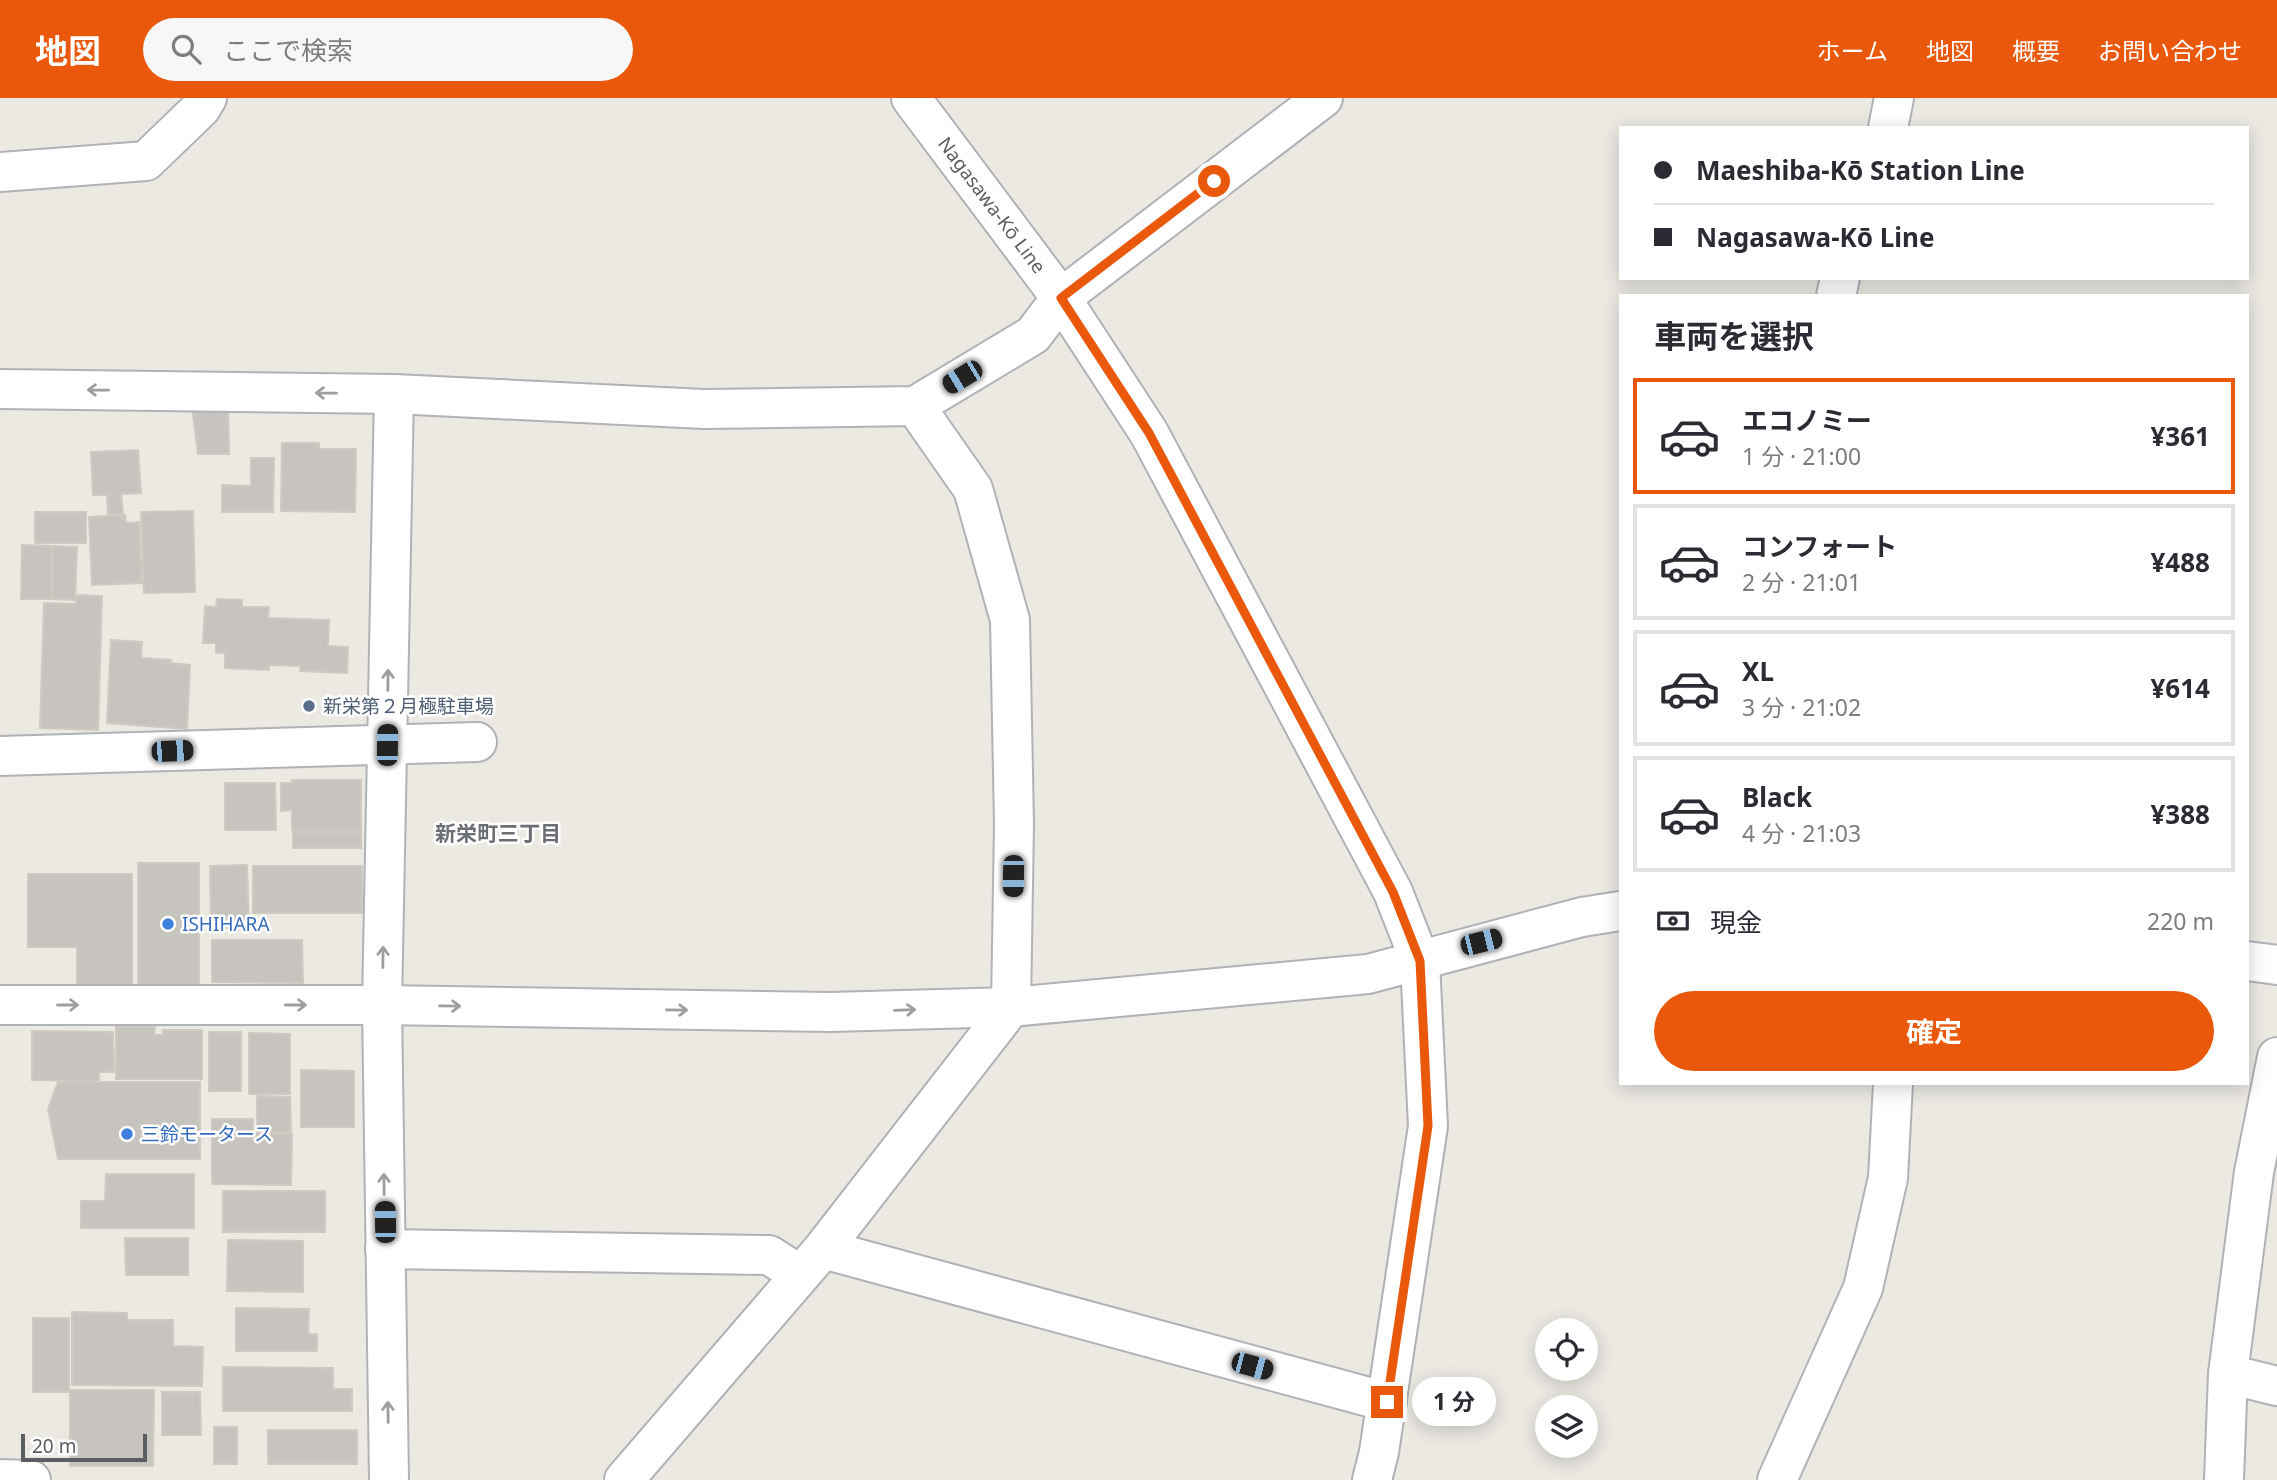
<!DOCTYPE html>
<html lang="ja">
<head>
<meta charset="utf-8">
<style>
	body { margin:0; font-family:"Noto Sans","Noto Sans JP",sans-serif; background:#f7f7f7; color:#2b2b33; height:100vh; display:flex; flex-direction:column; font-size:26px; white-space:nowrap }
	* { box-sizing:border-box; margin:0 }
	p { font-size:23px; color:#7c7c81 }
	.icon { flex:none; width:38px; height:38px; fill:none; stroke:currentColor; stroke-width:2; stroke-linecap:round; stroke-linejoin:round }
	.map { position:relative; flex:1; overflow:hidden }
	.side { position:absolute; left:1619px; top:196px; width:630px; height:791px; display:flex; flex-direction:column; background:#fff; border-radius:0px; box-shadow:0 4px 18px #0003 }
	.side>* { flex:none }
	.top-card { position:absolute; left:1619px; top:28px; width:630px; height:154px; border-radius:0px; box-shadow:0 4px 18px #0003; display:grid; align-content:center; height:154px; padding:0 35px; background:#fff }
	.buttons { position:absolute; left:1535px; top:1220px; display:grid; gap:14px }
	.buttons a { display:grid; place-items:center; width:63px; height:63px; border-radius:50%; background:#fff; box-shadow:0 4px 18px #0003; font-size:35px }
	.scale { position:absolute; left:21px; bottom:18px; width:126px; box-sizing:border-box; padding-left:7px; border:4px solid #5a5d61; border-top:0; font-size:19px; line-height:24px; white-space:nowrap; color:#5a5d61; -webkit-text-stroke:5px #fff; paint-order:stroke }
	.end { position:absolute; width:32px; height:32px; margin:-16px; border:9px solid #ea580c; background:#fff; box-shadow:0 0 0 4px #fff }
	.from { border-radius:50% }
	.bubble { position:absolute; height:49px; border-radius:24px; background:#fff; box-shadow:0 4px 18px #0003; font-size:23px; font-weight:700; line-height:49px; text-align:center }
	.car { position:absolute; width:21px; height:42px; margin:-21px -10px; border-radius:9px; box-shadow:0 0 5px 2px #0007; background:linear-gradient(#222 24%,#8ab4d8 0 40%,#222 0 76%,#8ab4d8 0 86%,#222 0) }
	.top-card b { display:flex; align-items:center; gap:24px; height:66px; font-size:26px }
	.top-card b+b { border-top:2px solid #e1e1e2 }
	.top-card i { width:18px; height:18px; background:#2b2b33 }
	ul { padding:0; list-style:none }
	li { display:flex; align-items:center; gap:21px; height:116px; margin:0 14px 10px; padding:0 21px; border:4px solid #e1e1e2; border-radius:0px }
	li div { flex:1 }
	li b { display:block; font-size:26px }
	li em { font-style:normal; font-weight:700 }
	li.on { border-color:#ea580c }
	li>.icon { width:63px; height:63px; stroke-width:1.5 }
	h2 { padding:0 35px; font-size:32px; line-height:84px }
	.pay { display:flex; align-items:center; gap:18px; height:77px; padding:0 35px; font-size:26px }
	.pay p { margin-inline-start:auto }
	.primary-button { display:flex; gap:14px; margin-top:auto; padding:14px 35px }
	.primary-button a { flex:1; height:80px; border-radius:42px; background:#ea580c; color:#fff; font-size:28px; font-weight:700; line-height:80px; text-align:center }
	header { display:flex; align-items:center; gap:42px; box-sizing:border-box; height:98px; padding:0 35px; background:#ea580c; color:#fff }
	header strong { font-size:33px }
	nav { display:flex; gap:38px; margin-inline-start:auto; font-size:24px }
	.search { width:490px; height:63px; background:#f7f7f7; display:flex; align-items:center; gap:18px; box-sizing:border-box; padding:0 24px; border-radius:38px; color:#7c7c81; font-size:26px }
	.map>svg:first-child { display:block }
	.building { fill:#c7c4bf; stroke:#cfcac1; stroke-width:2 }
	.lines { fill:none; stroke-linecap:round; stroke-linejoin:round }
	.street-casing { stroke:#afb2b6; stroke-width:42 }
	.secondary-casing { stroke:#afb1b6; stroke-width:42 }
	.street { stroke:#fff; stroke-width:38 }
	.secondary { stroke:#fff; stroke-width:38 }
	.oneway { stroke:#9c9ea0 }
	.route { stroke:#ea580c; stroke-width:9 }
	.service-dot { fill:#5c6f8a; stroke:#fff; stroke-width:2.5 }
	.shop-dot { fill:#3f7fe0; stroke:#fff; stroke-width:2.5 }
	.labels { text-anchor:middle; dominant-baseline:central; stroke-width:5; stroke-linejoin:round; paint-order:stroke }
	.street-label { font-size:19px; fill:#5a5d61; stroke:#fff }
	.service-label { font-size:19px; fill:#4e5e75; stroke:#fff; text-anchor:start }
	.shop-label { font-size:19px; fill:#366cbe; stroke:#fff; text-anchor:start }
	.neighbourhood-label { font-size:21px; font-weight:bold; fill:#6b6f73; stroke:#fff }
</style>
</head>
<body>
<header>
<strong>地図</strong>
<div class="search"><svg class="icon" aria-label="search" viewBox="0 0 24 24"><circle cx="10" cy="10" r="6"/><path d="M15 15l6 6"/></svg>ここで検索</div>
<nav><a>ホーム</a><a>地図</a><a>概要</a><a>お問い合わせ</a></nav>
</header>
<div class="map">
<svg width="2277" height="1382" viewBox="0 0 2277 1382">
	<rect width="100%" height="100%" fill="#ebe9e2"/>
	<g class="building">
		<polygon points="228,308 229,356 198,356 192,309"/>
		<polygon points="282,345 319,345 319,351 356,351 355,414 281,413"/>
		<polygon points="138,352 141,395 121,396 123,416 108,417 107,397 93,397 91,354"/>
		<polygon points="251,360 274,360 273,414 222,414 222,387 251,388"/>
		<polygon points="193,413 195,494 144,495 141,414"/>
		<rect x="35" y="414" width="51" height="31"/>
		<polygon points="125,417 126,425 139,424 142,485 92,487 89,419"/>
		<polygon points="22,447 52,448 51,501 21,501"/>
		<polygon points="53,448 77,449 75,502 52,501"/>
		<polygon points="76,497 102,498 98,632 40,630 44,505 76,506"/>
		<polygon points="217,501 242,502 242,509 269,509 268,520 329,522 328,548 348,549 347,575 300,573 301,568 269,567 269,572 225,570 225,555 216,555 216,545 203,545 205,508 216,509"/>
		<polygon points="111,542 142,544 141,560 171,562 170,565 190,567 187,631 107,625"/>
		<polygon points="292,682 361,682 361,732 292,732 292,712 281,713 281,685 292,685"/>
		<polygon points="225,685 275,685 276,732 225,732"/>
		<rect x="293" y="734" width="68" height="16"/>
		<polygon points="138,765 199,765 199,887 138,888"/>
		<polygon points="247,767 249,830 211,830 210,768"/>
		<rect x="253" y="768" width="109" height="47"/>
		<polygon points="28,776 132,776 132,889 77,889 77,849 28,849"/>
		<polygon points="212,842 302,842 303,885 212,884"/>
		<polygon points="116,929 155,929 154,937 163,937 163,932 202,932 202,981 116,981"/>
		<polygon points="32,933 113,934 114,974 99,974 99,983 32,982"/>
		<rect x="209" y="934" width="32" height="59"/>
		<polygon points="249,935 290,936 290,996 249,996"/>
		<polygon points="301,972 354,973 354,1029 301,1029"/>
		<polygon points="58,984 200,984 200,1061 58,1061 48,1011"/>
		<polygon points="257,998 290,999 291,1034 257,1034"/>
		<polygon points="212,1021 253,1021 253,1035 292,1036 291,1087 212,1086"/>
		<polygon points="106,1076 194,1076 194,1130 81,1130 81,1103 105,1103"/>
		<rect x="223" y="1093" width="102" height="41"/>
		<polygon points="125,1140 188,1140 188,1177 126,1177"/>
		<polygon points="228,1142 303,1143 303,1194 227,1193"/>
		<polygon points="236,1210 309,1211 308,1236 317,1236 317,1253 236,1253"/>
		<polygon points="72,1214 127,1215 127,1222 173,1222 173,1248 203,1249 202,1288 72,1287"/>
		<rect x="33" y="1220" width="36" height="74"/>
		<polygon points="223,1269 333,1270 333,1291 352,1291 352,1313 223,1313"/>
		<polygon points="70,1292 154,1292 153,1368 70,1368"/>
		<polygon points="162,1294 200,1294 201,1337 162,1337"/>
		<rect x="214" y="1329" width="23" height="37"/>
		<rect x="268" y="1332" width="89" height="34"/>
	</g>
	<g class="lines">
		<g class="street-casing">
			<g id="street">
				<polyline points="1888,30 1894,0"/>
				<polyline points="0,74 146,63 201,10 207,0"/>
				<polyline points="1836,198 1840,180"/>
				<polyline points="0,291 394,296 704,311 915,308 1033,237 1061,200"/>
				<polyline points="0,658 477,644"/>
				<polyline points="2247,863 2277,867"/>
				<polyline points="0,907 382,907 831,914 1011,909 1368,876 1582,819 1620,813"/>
				<polyline points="385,1151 769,1157 800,1177"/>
				<polyline points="823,1151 1387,1304"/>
				<polyline points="2228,1276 2277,1288"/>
				<polyline points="0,1381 31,1382"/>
				<polyline points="389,1382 382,907 394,296"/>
				<polyline points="624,1382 823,1151 1011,909 1014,726 1010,522 973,391 915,308"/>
				<polyline points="1777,1382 1863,1190 1888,1080 1893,985"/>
				<polyline points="2224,1382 2228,1276 2254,1074 2277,959"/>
			</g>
		</g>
		<g class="secondary-casing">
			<g id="secondary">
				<polyline points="911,0 1061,200 1149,335 1393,794 1420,863 1428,1028 1379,1354 1372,1382"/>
				<polyline points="1061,200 1323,0"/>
			</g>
		</g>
		<use href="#street" class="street"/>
		<use href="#secondary" class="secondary"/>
	</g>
	<defs><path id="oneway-shaft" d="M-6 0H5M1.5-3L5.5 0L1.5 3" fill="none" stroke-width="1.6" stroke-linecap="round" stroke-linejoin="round" transform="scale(1.75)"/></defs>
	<g class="oneway">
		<use href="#oneway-shaft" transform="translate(98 292) rotate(-179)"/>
		<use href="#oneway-shaft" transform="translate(326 295) rotate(-179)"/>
		<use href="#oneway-shaft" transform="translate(388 582) rotate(-89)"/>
		<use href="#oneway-shaft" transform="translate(383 859) rotate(-89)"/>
		<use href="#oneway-shaft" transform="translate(68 907)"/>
		<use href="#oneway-shaft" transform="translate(296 907)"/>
		<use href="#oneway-shaft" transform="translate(450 908) rotate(1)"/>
		<use href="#oneway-shaft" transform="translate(677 912) rotate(1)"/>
		<use href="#oneway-shaft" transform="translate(905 912) rotate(-2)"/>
		<use href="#oneway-shaft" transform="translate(384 1086) rotate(-91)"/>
		<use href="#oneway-shaft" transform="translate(388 1314) rotate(-91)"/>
	</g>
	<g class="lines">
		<polyline class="route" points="1214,83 1061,200 1149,335 1393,794 1420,863 1428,1028 1387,1304"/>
	</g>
	<circle class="service-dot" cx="309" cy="608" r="7"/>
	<g class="shop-dot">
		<circle cx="168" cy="826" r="7"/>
		<circle cx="127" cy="1036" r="7"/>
	</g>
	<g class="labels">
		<g class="street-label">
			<text transform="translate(992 107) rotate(53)">Nagasawa-Kō Line</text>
		</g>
		<g class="service-label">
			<text x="323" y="608">新栄第２月極駐車場</text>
		</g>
		<g class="shop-label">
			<text x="182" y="826">ISHIHARA</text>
			<text x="141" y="1036">三鈴モータース</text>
		</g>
		<g class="neighbourhood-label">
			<text x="498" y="735">新栄町三丁目</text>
		</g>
	</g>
</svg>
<div class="buttons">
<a><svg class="icon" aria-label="locate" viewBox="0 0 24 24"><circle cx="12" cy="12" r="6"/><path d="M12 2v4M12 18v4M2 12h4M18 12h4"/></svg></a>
<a><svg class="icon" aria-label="layers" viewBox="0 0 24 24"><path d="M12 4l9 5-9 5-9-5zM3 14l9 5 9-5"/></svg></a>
</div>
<div class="scale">20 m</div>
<i class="end from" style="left:1214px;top:83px"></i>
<i class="end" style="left:1387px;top:1304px"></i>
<div class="bubble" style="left:1412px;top:1279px;width:84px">1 分</div>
<i class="car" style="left:962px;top:279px;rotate:239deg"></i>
<i class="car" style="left:387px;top:647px;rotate:1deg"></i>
<i class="car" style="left:172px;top:653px;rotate:88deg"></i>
<i class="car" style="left:1013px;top:778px;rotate:181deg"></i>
<i class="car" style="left:1481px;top:844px;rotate:76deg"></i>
<i class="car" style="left:385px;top:1124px;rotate:359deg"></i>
<i class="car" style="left:1252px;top:1268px;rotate:105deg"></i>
<div class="top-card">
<b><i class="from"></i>Maeshiba-Kō Station Line</b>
<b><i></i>Nagasawa-Kō Line</b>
</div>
<section class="side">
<h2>車両を選択</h2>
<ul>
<li class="on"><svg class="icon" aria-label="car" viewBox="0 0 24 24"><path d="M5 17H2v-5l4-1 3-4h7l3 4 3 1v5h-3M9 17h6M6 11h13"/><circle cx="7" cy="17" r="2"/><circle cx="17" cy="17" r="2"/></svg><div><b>エコノミー</b><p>1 分 · 21:00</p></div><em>¥361</em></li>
<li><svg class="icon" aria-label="car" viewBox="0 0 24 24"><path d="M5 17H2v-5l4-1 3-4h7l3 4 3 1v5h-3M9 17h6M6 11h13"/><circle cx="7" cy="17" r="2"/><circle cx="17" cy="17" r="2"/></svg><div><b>コンフォート</b><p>2 分 · 21:01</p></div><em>¥488</em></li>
<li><svg class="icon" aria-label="car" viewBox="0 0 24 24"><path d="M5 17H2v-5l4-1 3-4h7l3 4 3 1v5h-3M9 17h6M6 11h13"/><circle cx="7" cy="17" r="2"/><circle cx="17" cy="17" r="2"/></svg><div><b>XL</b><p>3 分 · 21:02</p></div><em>¥614</em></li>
<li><svg class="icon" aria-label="car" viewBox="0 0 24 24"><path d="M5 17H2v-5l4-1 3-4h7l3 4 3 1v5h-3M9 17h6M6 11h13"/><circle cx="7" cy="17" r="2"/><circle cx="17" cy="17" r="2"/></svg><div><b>Black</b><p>4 分 · 21:03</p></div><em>¥388</em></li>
</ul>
<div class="pay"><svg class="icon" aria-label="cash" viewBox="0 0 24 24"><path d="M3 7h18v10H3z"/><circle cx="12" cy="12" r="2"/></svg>現金<p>220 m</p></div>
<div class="primary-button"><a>確定</a></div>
</section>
</div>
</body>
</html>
